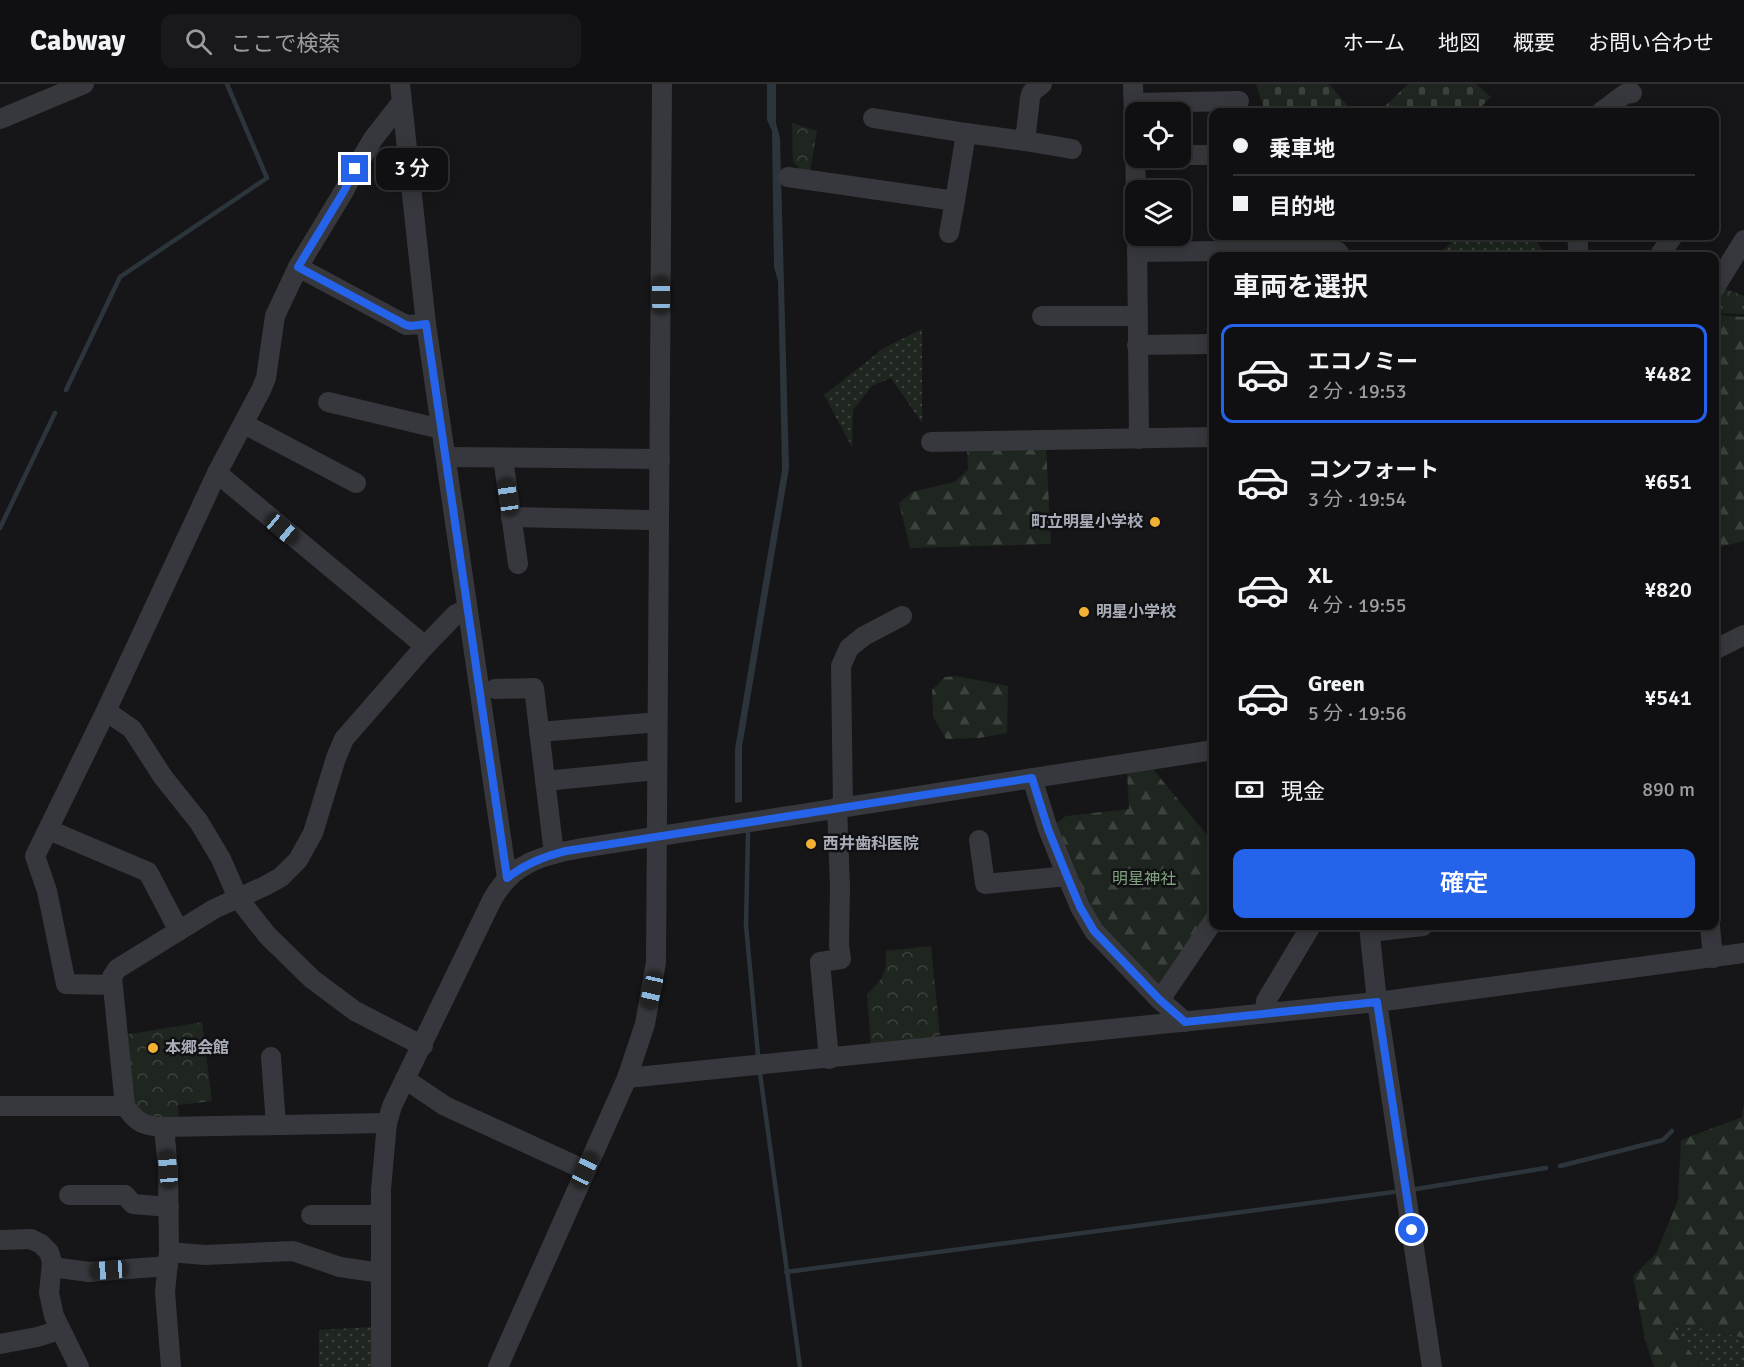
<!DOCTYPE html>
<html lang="ja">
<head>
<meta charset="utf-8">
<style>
	body { margin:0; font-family:Signika,"Noto Sans JP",sans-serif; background:#19191b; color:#f1f3f6; height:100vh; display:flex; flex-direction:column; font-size:22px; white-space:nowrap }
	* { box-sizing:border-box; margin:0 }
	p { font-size:20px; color:#9c9d9f }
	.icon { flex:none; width:33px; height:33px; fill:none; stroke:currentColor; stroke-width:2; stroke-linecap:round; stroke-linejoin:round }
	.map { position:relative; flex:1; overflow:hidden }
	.panel { position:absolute; left:1209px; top:168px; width:510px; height:678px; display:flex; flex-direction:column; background:#101012; border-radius:12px; box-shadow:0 3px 15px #0003,0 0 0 2px #303032 }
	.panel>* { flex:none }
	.top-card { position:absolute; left:1209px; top:24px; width:510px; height:132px; border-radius:12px; box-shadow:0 3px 15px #0003,0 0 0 2px #303032; display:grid; align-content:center; height:132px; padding:0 24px; background:#101012 }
	.buttons { position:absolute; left:1125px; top:18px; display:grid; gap:12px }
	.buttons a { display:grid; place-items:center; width:66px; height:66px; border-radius:12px; background:#101012; box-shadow:0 3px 15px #0003,0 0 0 2px #303032; font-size:30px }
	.end { position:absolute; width:27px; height:27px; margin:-14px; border:8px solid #2563eb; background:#fff; box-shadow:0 0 0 3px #fff }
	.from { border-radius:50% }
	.bubble { position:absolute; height:42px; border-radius:12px; background:#101012; box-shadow:0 3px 15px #0003,0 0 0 2px #303032; font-size:20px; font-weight:600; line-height:42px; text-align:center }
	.car { position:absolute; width:18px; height:36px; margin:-18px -9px; border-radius:8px; box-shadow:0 0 4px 2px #0007; background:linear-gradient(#222 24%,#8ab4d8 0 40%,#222 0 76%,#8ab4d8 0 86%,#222 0) }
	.top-card b { display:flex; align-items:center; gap:21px; height:57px; font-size:22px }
	.top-card b+b { border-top:2px solid #303032 }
	.top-card i { width:15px; height:15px; background:#f1f3f6 }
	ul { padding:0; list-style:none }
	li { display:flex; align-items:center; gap:18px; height:99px; margin:0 12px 9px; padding:0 12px; border:3px solid transparent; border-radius:12px }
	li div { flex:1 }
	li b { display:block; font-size:22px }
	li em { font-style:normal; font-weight:600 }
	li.current { border-color:#2563eb }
	li>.icon { width:54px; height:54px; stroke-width:1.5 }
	h2 { padding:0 24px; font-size:27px; line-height:72px }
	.pay { display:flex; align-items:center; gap:15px; height:66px; padding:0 24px; font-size:22px }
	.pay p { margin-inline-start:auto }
	.action { display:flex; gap:12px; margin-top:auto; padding:12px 24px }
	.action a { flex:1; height:69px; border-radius:12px; background:#2563eb; color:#fff; font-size:24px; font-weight:600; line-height:69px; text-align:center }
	header { display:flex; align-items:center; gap:36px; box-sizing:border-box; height:84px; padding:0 30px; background:#101012; border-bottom:2px solid #303032 }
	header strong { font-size:28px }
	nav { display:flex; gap:33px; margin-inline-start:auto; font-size:21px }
	.search { width:420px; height:54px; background:#19191b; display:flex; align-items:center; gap:15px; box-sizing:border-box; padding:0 21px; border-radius:12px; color:#9c9d9f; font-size:22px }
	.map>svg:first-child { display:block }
	.grass { fill:url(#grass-dots) }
	.forest { fill:url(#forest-firs) }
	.cemetery { fill:url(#cemetery-stones) }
	.park { fill:url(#park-crowns) }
	.water { fill:#2c353c }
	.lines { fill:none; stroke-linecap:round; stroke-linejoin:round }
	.stream { stroke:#2c353c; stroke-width:4.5 }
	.minor { stroke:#37383d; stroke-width:20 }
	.route { stroke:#2563eb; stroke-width:8 }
	.poi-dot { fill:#f2b134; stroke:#111113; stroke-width:2 }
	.labels { text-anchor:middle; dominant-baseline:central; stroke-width:5; stroke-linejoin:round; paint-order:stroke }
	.poi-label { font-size:16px; font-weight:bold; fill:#a8adb8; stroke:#111113; text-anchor:start }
	.park-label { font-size:16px; fill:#7fa381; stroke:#111113 }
</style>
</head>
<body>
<header>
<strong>Cabway</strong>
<div class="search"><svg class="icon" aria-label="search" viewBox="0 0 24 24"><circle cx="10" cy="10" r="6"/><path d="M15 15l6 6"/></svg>ここで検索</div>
<nav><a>ホーム</a><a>地図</a><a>概要</a><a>お問い合わせ</a></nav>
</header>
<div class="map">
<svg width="1744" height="1283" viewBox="0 0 1744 1283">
	<defs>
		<pattern id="grass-dots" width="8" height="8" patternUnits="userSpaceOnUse" patternTransform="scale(1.5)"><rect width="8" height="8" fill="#1e261f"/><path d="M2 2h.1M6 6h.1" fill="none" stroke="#3c433d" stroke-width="1.8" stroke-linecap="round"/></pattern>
		<pattern id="forest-firs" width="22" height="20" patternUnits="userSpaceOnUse" patternTransform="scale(1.5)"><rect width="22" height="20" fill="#1e261f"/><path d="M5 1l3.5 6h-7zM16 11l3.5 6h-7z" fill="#3c433d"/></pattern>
		<pattern id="cemetery-stones" width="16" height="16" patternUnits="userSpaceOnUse" patternTransform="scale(1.5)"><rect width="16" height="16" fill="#1e261f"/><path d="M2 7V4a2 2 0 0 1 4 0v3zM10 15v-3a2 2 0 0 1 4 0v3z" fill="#3c433d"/></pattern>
		<pattern id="park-crowns" width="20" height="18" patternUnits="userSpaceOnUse" patternTransform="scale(1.5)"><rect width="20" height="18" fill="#1e261f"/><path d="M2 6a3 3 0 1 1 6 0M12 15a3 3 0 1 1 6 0" fill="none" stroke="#3c433d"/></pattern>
	</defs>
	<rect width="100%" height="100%" fill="#161618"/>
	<g class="grass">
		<polygon points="1460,152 1533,152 1546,172 1435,172"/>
		<polygon points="922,245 922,339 891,294 872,302 853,326 852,363 824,311 884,264"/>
		<polygon points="1673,1240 1691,1242 1744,1254 1744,1283 1703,1283 1679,1254"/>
		<polygon points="372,1243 373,1283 319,1283 319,1246"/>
	</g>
	<g class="forest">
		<polygon points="1715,231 1744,233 1744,457 1715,464"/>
		<polygon points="967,362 1046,362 1051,460 910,464 899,419 912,408 954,398 968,386"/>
		<polygon points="956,592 1008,602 1007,649 979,654 946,655 933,633 932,606 945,593"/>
		<polygon points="1152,684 1213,758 1213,836 1160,916 1094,847 1048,745 1066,732 1129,725 1127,688"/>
		<polygon points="1744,1020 1744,1254 1691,1242 1674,1240 1679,1254 1703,1283 1654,1283 1645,1255 1633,1192 1656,1170 1678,1116 1681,1056 1742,1033"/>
	</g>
	<g class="cemetery">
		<polygon points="1256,0 1329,0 1353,28 1265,28"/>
		<polygon points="1408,0 1476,0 1491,13 1476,28 1379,28"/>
	</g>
	<g class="park">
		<polygon points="792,39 817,47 810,88 802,87 793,78"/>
		<polygon points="1725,205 1744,212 1744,230 1715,229 1714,222"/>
		<path d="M931,862L940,951L936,956L871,964L867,910C883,895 887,889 886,867Z"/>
		<polygon points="202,938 212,1017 178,1021 179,1033 150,1034 135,1025 124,951"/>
	</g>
	<polygon class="water" points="767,0 776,0 776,39 780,54 789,384 742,663 742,718 735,719 735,665 782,386 778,197 774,183 772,47 767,36"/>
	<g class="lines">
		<g class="stream">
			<polyline points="66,306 120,193 267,94 227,0"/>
			<polyline points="0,444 55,329"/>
			<polyline points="748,748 746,841 758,971"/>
			<polyline points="760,989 800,1283"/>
			<polyline points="1560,1082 1663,1056 1672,1047"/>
			<polyline points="1416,1105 1546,1084"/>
			<polyline points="786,1188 1394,1108"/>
		</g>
		<g class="minor">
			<polyline points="400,0 426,240 507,794"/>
			<polyline points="1133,0 1136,106"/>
			<polyline points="1134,19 1239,17"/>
			<polyline points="1601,28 1625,10 1632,9"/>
			<polyline points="873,34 966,49"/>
			<polyline points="0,35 84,0"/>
			<polyline points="1025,57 1072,65"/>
			<polyline points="1180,71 1214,71"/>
			<polyline points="788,93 955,117 966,49 1025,57 1030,14 1032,8 1042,0"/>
			<polyline points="949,149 955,117"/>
			<polyline points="1137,152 1139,355"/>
			<polyline points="1577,152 1579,172"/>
			<polyline points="1137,168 1332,166 1338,168 1341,172"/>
			<polyline points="1659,172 1673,152"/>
			<polyline points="298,183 406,241 426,240"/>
			<polyline points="1714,205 1744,156"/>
			<polyline points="1042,232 1137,232"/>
			<polyline points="1137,261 1214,260"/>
			<polyline points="328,318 441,345"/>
			<polyline points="244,340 356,399"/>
			<polyline points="931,358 1214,353"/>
			<polyline points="446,373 660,375"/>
			<polyline points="503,374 518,480"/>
			<polyline points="217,389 425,562"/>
			<polyline points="511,433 649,436"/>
			<polyline points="1714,566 1744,551"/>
			<polyline points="495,605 534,604 554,770"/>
			<polyline points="106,627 132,645 163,693 199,738 221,775 238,814 267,851 312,895 355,927 423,962"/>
			<polyline points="539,648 647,639"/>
			<polyline points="1032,694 1048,745 1067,792 1080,823 1094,847 1160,916 1185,938"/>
			<polyline points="545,697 646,687"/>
			<polyline points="843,723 841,582 849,564 864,552 902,532"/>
			<polyline points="49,746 148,788 179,847"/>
			<polyline points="979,756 985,800 1067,792"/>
			<polyline points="1369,842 1377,918 1432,1283"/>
			<polyline points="1710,842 1713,874"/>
			<polyline points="1370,848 1423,842"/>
			<polyline points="112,901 66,900 47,807 35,772 106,627 217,389 261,306 266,294 275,232 298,183 344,107 355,85 373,55 401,19"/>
			<polyline points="1160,916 1214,836"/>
			<polyline points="1265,929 1266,917 1311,842"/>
			<polyline points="271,973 276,1041"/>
			<polyline points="829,975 820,878 841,875 839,861 840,803 837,723"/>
			<polyline points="627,994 1377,918 1744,869"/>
			<polyline points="405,995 445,1022 585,1086"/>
			<polyline points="0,1022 125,1022"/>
			<path d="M387,1039L164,1043C143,1042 137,1039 125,1022L112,893L117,885L214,825L265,802L281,793L298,776L313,749L336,674L344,655L425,562L456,530L467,525"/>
			<polyline points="164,1043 168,1085 169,1168 165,1208 171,1283"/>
			<polyline points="69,1111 125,1111 133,1120 169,1123"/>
			<polyline points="311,1131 381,1131"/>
			<polyline points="0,1156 31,1155 41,1160 49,1168 52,1178 49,1209 54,1232 79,1283"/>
			<polyline points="169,1168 205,1171 293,1167 340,1183 381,1189"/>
			<polyline points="52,1183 89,1188 168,1182"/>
			<polyline points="0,1260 37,1253 60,1246"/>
			<path d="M381,1283V1105L387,1039L392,1022L492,816C512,779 542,771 582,764L1214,666"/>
			<polyline points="498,1283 627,994 645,940 656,878 662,0"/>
		</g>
	</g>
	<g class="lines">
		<path class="route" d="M355,85L344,107L298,183L406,241L411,242L426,240L507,794C525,780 544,772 566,767L1032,694L1048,745L1067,792L1080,823L1094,847L1160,916L1185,938L1377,918L1412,1146"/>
	</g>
	<g class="poi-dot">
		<circle cx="1155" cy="438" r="6"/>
		<circle cx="1084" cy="528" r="6"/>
		<circle cx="811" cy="760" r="6"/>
		<circle cx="153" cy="964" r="6"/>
	</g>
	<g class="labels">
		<g class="poi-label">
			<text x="1143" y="438" text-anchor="end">町立明星小学校</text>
			<text x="1096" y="528">明星小学校</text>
			<text x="823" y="760">西井歯科医院</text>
			<text x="165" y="964">本郷会館</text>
		</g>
		<g class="park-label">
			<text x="1144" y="795">明星神社</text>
		</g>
	</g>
</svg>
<div class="buttons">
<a><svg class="icon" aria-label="locate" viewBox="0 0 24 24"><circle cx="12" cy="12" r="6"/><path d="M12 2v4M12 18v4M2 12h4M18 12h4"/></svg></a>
<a><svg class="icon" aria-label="layers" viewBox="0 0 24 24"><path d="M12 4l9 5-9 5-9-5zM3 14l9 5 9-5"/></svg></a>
</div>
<i class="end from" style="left:1412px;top:1146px"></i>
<i class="end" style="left:355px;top:85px"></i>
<div class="bubble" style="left:376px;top:64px;width:72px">3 分</div>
<i class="car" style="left:661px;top:211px;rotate:0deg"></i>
<i class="car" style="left:508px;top:413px;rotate:352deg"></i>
<i class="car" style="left:282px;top:445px;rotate:130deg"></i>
<i class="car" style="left:652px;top:906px;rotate:193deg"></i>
<i class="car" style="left:168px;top:1085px;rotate:355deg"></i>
<i class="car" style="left:585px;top:1086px;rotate:25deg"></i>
<i class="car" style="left:109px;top:1186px;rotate:266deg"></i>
<div class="top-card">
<b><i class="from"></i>乗車地</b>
<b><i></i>目的地</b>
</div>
<section class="panel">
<h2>車両を選択</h2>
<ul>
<li class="current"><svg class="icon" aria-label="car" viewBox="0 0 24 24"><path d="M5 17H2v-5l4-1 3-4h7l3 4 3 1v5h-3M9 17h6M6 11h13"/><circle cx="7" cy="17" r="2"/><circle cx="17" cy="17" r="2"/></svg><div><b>エコノミー</b><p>2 分 · 19:53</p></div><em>¥482</em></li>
<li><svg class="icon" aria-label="car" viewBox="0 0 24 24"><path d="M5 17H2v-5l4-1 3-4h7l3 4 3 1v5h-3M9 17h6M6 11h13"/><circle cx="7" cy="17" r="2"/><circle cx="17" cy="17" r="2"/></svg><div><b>コンフォート</b><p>3 分 · 19:54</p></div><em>¥651</em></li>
<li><svg class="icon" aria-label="car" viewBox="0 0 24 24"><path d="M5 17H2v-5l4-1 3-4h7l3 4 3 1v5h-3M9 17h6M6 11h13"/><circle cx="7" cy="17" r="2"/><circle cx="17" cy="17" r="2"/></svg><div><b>XL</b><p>4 分 · 19:55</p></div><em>¥820</em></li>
<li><svg class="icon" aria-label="car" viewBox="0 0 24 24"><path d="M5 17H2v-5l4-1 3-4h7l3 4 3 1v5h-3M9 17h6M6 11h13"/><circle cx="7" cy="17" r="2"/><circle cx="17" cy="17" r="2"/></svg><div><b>Green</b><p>5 分 · 19:56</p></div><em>¥541</em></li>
</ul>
<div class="pay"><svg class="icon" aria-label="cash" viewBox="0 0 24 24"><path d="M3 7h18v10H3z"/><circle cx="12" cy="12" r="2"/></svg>現金<p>890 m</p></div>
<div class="action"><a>確定</a></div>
</section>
</div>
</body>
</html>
